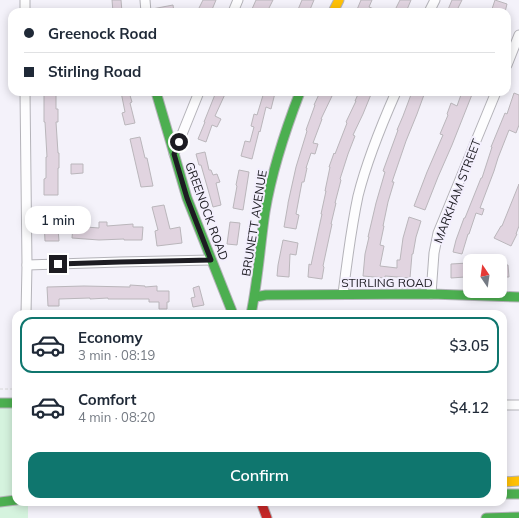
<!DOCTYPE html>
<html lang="en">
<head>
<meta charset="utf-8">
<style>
	body { margin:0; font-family:Mulish,sans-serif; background:#f6f6f7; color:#1f2937; height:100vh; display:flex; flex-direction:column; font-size:15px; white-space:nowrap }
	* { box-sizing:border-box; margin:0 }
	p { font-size:13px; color:#747a83 }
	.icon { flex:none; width:22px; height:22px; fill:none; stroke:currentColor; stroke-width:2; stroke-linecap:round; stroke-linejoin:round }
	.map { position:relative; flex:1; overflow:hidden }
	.drawer { position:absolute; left:12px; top:310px; width:495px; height:196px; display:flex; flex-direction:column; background:#fff; border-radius:12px; box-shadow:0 2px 10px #0003 }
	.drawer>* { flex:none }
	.top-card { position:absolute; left:8px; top:8px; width:503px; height:88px; border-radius:12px; box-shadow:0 2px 10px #0003; display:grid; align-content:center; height:88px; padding:0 16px; background:#fff }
	.needle { width:26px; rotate:347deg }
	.fabs { position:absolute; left:463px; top:254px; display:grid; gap:8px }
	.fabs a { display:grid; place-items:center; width:44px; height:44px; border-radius:8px; background:#fff; box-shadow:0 2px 10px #0003; font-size:20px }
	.end { position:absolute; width:18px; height:18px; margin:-9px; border:5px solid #1d1c22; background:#fff; box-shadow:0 0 0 2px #fff }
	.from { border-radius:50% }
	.bubble { position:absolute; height:28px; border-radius:12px; background:#fff; box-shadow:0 2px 10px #0003; font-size:13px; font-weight:600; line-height:28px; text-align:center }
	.top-card b { display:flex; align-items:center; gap:14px; height:38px; font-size:15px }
	.top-card b+b { border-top:1px solid #e0e1e3 }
	.top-card i { width:10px; height:10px; background:#1f2937 }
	ul { padding:7px 0 0; list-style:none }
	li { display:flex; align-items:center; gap:12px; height:56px; margin:0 8px 6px; padding:0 8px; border:2px solid transparent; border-radius:12px }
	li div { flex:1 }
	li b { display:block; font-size:15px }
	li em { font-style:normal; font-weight:600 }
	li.on { border-color:#0f766e }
	li>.icon { width:36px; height:36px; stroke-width:1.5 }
	.primary-button { display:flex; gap:8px; margin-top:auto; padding:8px 16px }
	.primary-button a { flex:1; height:46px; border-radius:12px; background:#0f766e; color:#fff; font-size:16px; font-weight:600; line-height:46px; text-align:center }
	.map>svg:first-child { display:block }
	.green { fill:#d5f3de }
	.building { fill:#e1d4e0; stroke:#bab6bb }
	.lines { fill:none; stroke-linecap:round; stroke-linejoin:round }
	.street-casing { stroke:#b4b3b9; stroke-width:11 }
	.fast-casing { stroke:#b4b3b9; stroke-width:11 }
	.slow-casing { stroke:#b4b3b9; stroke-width:11 }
	.jam-casing { stroke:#b4b3b9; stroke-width:11 }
	.path { stroke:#e1e1e3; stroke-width:1.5; stroke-dasharray:3 2; stroke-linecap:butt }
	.street { stroke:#fdfdfe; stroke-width:9 }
	.fast { stroke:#4caf50; stroke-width:9 }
	.slow { stroke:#ffc107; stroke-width:9 }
	.jam { stroke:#c62828; stroke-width:9 }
	.route { stroke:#1d1c22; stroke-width:5 }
	.labels { text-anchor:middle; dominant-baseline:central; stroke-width:4; stroke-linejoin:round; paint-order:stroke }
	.street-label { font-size:12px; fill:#1d1c22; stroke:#f3effd }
</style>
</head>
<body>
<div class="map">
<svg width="519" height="518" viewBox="0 0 519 518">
	<rect width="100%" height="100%" fill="#f4f2fa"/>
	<polygon class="green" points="0,404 16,404 16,502 28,502 28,518 0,518"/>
	<g class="building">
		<polygon points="112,0 121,0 122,12 113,12"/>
		<polygon points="203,0 216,0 211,12 197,12"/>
		<polygon points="256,0 273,0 267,12 258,12 252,9"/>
		<polygon points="302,0 314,0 309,12 297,12"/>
		<polygon points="361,0 372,0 369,7 381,12 356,12"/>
		<polygon points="400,0 411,0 406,12 394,12"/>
		<polygon points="452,0 462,0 456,12 447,12"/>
		<polygon points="495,0 507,4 505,12 491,12"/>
		<polygon points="173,5 174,12 152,12 152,9"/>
		<polygon points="44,92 56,92 56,109 58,109 58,122 56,122 58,153 59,153 59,168 58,168 58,195 44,195 44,179 46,178 46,157 47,157 45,122 44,122"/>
		<polygon points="121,92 129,92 132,102 130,103 135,123 125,125 122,113 125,112"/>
		<polygon points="216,92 226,92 215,116 221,119 217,127 212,125 206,142 198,139 205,122 204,122"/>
		<polygon points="264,92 270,92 275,93 271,109 266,107 260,132 259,131 252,159 241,156 245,141 250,142 254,127 251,126 254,114 257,115"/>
		<polygon points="320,92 324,92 332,96 321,119 322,119 313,143 318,144 315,154 311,153 306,168 307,168 304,182 302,182 296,214 299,215 296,229 284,227 288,204 288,203 296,167 307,131 306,130 315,105 314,105"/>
		<polygon points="359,92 372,92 363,114 353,135 355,136 348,154 340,179 341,180 335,203 336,203 331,224 332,224 323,266 324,267 322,279 308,277 309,264 311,265 322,214 321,214 326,191 325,191 330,167 329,167 334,153 335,154 347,123 346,122 356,101 355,101"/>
		<polygon points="412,92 425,92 417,114 406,141 392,182 394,182 388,202 383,226 384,226 380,245 384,246 380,266 397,268 397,260 400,260 403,238 409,217 421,221 416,237 413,254 412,254 410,278 385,276 385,278 363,276 365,254 369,237 368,237 376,203 385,172 383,171 398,130 397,130 403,116"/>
		<polygon points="462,92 473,92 452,145 438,177 425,210 414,206 427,172 443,135 440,134 448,115 447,114 451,103 457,106"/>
		<polygon points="514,93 519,95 519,125 516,133 509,130 498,158 494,171 480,208 484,209 482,215 476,213 469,234 468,234 462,254 453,252 456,240 464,218 465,218 481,178 482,178 492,147 491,147 505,113 507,114"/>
		<polygon points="140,137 145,158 147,158 153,186 141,187 130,139"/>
		<polygon points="205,152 209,170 211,170 213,175 217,174 220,182 216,183 221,205 213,207 201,165 199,165 196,154"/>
		<polygon points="71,164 83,164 83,173 71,174"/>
		<polygon points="239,170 249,172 243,210 233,208 237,186 236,185"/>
		<polygon points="519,184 519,226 516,234 517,234 511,246 494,238 501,226 502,226"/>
		<polygon points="164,205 170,229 180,227 182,243 157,246 155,231 158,230 152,207"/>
		<polygon points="54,215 63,215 64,228 58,229 59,241 45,241 44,220 54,220"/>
		<polygon points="99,222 107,222 107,226 133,224 133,227 143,227 142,240 124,240 124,239 99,240 72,238 73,226 99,228"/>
		<polygon points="230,222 240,223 237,245 227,244"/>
		<polygon points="283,240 298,243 296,255 290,254 289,277 277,276 278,265"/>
		<polygon points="468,263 469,271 465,271 465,277 451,278 451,264"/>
		<polygon points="500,265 508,265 509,277 500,277"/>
		<polygon points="130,285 145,286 145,287 157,286 157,291 169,291 169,302 167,302 167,309 159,309 159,302 149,302 149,299 108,299 108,298 90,299 90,298 59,299 59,306 48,306 47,287 84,286 130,287"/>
		<polygon points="199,286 204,305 193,307 191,298 195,297 193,288"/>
	</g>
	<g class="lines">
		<g class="street-casing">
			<g id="street">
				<polyline points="25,0 25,12"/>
				<polyline points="145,0 146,12"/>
				<polyline points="233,12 238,0"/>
				<polyline points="429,12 435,0"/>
				<polyline points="507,65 519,35"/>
				<polyline points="25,92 27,265 26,314"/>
				<polyline points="174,154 199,92"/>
				<polyline points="27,265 120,262 211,260"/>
				<path d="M343,294C347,261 351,229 358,196C367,160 381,126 396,92"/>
				<polyline points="431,294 434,253 438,233 496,92"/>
				<polyline points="503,405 519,405"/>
			</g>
		</g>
		<g class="fast-casing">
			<g id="fast">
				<polyline points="156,92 187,198 233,314"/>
				<polyline points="255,297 266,295 431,294 519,297"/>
				<path d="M251,314C258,280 260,246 265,212C272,170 285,131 300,92"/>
				<polyline points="0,403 16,403"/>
				<polyline points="503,494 519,494"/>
				<polyline points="0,502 16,500"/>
				<polyline points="486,518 519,517"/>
			</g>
		</g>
		<g class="slow-casing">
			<g id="slow">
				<polyline points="333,12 339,0"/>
				<polyline points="503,482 519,481"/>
			</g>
		</g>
		<g class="jam-casing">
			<polyline id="jam" points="261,502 267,518"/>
		</g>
		<polyline class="path" points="0,389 13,389 16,391"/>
		<use href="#street" class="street"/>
		<use href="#fast" class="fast"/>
		<use href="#slow" class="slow"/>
		<use href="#jam" class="jam"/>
	</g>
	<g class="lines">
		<polyline class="route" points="58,264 120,262 211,260 187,198 174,154 179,142"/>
	</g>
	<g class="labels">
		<g class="street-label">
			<text transform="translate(457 191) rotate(-69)">MARKHAM STREET</text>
			<text transform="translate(207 211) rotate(70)">GREENOCK ROAD</text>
			<text transform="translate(254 223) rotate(-81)">BRUNETT AVENUE</text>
			<text x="387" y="282">STIRLING ROAD</text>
		</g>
	</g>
</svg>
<div class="fabs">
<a><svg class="needle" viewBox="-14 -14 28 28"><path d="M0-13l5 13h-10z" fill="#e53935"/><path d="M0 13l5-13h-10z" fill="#747a83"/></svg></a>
</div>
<i class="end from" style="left:179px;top:142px"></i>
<i class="end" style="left:58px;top:264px"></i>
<div class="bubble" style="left:25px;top:206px;width:66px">1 min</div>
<div class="top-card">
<b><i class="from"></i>Greenock Road</b>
<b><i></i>Stirling Road</b>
</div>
<section class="drawer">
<ul>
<li class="on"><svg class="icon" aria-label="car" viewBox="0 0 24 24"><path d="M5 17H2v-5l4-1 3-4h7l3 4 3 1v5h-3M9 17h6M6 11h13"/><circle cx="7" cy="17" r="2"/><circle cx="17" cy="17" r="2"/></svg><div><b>Economy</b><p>3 min · 08:19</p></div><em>$3.05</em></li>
<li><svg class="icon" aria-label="car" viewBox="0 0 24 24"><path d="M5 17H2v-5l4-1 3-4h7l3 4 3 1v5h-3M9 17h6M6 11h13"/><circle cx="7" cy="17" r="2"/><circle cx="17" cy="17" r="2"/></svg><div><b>Comfort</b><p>4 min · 08:20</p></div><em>$4.12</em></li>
</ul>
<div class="primary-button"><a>Confirm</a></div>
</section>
</div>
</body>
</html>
